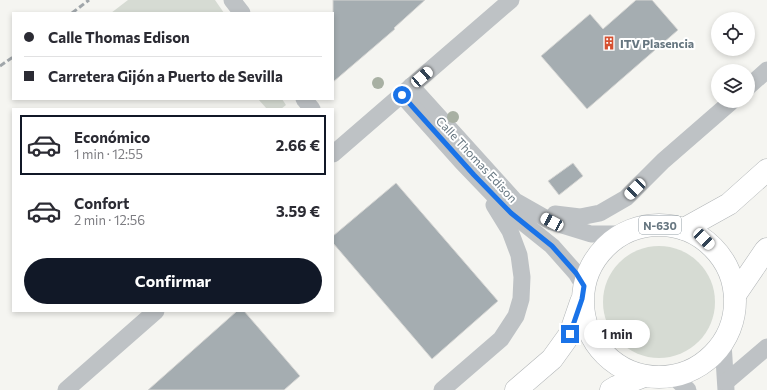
<!DOCTYPE html>
<html lang="es">
<head>
<meta charset="utf-8">
<style>
	body { margin:0; font-family:Commissioner,sans-serif; background:#f7f7f7; color:#2b2b33; height:100vh; display:flex; flex-direction:column; font-size:15px; white-space:nowrap }
	* { box-sizing:border-box; margin:0 }
	p { font-size:13px; color:#7c7c81 }
	.icon { flex:none; width:22px; height:22px; fill:none; stroke:currentColor; stroke-width:2; stroke-linecap:round; stroke-linejoin:round }
	.map { position:relative; flex:1; overflow:hidden }
	.details { position:absolute; left:12px; top:108px; width:322px; height:204px; display:flex; flex-direction:column; background:#fff; border-radius:0px; box-shadow:0 2px 6px #0003 }
	.details>* { flex:none }
	.banner { position:absolute; left:12px; top:12px; width:322px; height:88px; border-radius:0px; box-shadow:0 2px 6px #0003; display:grid; align-content:center; height:88px; padding:0 12px; background:#fff }
	.fabs { position:absolute; left:711px; top:12px; display:grid; gap:8px }
	.fabs a { display:grid; place-items:center; width:44px; height:44px; border-radius:50%; background:#fff; box-shadow:0 2px 6px #0003; font-size:20px }
	.end { position:absolute; width:18px; height:18px; margin:-9px; border:5px solid #1a73e8; background:#fff; box-shadow:0 0 0 2px #fff }
	.from { border-radius:50% }
	.bubble { position:absolute; height:28px; border-radius:14px; background:#fff; box-shadow:0 2px 6px #0003; font-size:13px; font-weight:700; line-height:28px; text-align:center }
	.car { position:absolute; width:12px; height:24px; margin:-12px -6px; border-radius:5px; box-shadow:0 0 3px 1px #0007; background:linear-gradient(#fff 24%,#345 0 40%,#fff 0 76%,#345 0 86%,#fff 0) }
	.banner b { display:flex; align-items:center; gap:14px; height:38px; font-size:15px }
	.banner b+b { border-top:1px solid #e1e1e2 }
	.banner i { width:10px; height:10px; background:#2b2b33 }
	ul { padding:7px 0 0; list-style:none }
	li { display:flex; align-items:center; gap:12px; height:60px; margin:0 8px 6px; padding:0 4px; border:2px solid transparent; border-radius:0px }
	li div { flex:1 }
	li b { display:block; font-size:15px }
	li em { font-style:normal; font-weight:700 }
	li.current { border-color:#111827 }
	li>.icon { width:36px; height:36px; stroke-width:1.5 }
	.button { display:flex; gap:8px; margin-top:auto; padding:8px 12px }
	.button a { flex:1; height:46px; border-radius:24px; background:#111827; color:#fff; font-size:16px; font-weight:700; line-height:46px; text-align:center }
	.map>svg:first-child { display:block }
	.green { fill:#d6dbd3 }
	.building { fill:#a5adb1; stroke:#d6d6d4 }
	.lines { fill:none; stroke-linecap:round; stroke-linejoin:round }
	.highway-casing { stroke:#b1b5b7; stroke-width:23 }
	.street { stroke:#bec2c5; stroke-width:17 }
	.highway { stroke:#fff; stroke-width:22 }
	.rail { stroke:#a0a6aa; stroke-width:3; stroke-dasharray:6 3; stroke-linecap:butt }
	.tree { fill:#a8b0a3 }
	.route { stroke:#1a73e8; stroke-width:5 }
	.labels { text-anchor:middle; dominant-baseline:central; stroke-width:4; stroke-linejoin:round; paint-order:stroke }
	.shield { fill:#fff; stroke:#949fa6; stroke-width:1 }
	.shield-label { font-size:11px; font-weight:bold; fill:#667680 }
	.poi-label { font-size:12px; font-weight:bold; fill:#667680; stroke:#fff; text-anchor:start }
	.street-label { font-size:12px; fill:#667680; stroke:#fff }
</style>
</head>
<body>
<div class="map">
<svg width="767" height="390" viewBox="0 0 767 390">
	<rect width="100%" height="100%" fill="#f5f5f1"/>
	<g class="green">
		<polygon points="128,0 215,0 224,13 111,13"/>
		<polygon points="258,99 282,99 286,105 281,109 267,109"/>
		<circle cx="659" cy="302" r="56"/>
	</g>
	<g class="building">
		<polygon points="333,0 425,0 394,28 395,29 333,82"/>
		<polygon points="636,0 652,0 678,30 587,109 541,56 590,14 603,29"/>
		<polygon points="573,163 583,176 559,195 548,181"/>
		<polygon points="396,183 498,301 432,359 333,243 333,236"/>
		<polygon points="237,311 244,311 300,376 284,390 148,390"/>
	</g>
	<g class="lines">
		<g class="highway-casing">
			<g id="highway">
				<circle cx="659" cy="301" r="76"/>
				<polyline points="684,229 729,204 767,170"/>
				<polyline points="735,295 765,251 767,249"/>
				<polyline points="516,390 552,359 570,334 581,302"/>
				<polyline points="611,390 616,387 644,376"/>
			</g>
		</g>
		<g class="street">
			<polyline points="232,0 242,13"/>
			<polyline points="411,86 515,201 552,222 591,234 621,234"/>
			<polyline points="748,87 767,70"/>
			<polyline points="402,95 462,162 511,213 552,246 576,273 584,286"/>
			<polyline points="304,99 312,109"/>
			<polyline points="333,154 511,0"/>
			<polyline points="555,214 580,217 600,213 626,198 663,161 732,101"/>
			<polyline points="723,343 726,390"/>
			<polyline points="673,376 688,390"/>
			<polyline points="726,382 767,347"/>
			<polyline points="66,390 156,311"/>
			<polyline points="442,390 501,339 516,316 521,299 522,277 519,255 510,231 494,205"/>
		</g>
		<use href="#highway" class="highway"/>
		<g class="rail">
			<polyline points="72,13 89,0"/>
			<polyline points="0,66 13,57"/>
		</g>
	</g>
	<g class="tree">
		<circle cx="378" cy="83" r="6"/>
		<circle cx="453" cy="117" r="6"/>
	</g>
	<g class="lines">
		<polyline class="route" points="402,95 474,175 511,213 552,246 576,273 584,286 582,299 570,334"/>
	</g>
	<defs>
		<g id="building-bare" transform="scale(1.08)"><path d="M-4-6H4V6H1V3H-1V6H-4ZM-2.5-4.3h1.7v1.8h-1.7ZM.8-4.3h1.7v1.8H.8ZM-2.5-1h1.7V.8h-1.7ZM.8-1h1.7V.8H.8Z" fill="#d55030" stroke="#fff" stroke-width="2.5" paint-order="stroke"/></g>
	</defs>
	<g fill-rule="evenodd">
		<use href="#building-bare" x="609" y="43"/>
	</g>
	<g class="labels">
		<rect class="shield" x="639" y="216" width="42" height="18" rx="3"/>
		<g class="shield-label">
			<text x="660" y="225">N-630</text>
		</g>
		<g class="poi-label">
			<text x="620" y="43">ITV Plasencia</text>
		</g>
		<g class="street-label">
			<text transform="translate(477 159) rotate(47)">Calle Thomas Edison</text>
		</g>
	</g>
</svg>
<div class="fabs">
<a><svg class="icon" aria-label="locate" viewBox="0 0 24 24"><circle cx="12" cy="12" r="6"/><path d="M12 2v4M12 18v4M2 12h4M18 12h4"/></svg></a>
<a><svg class="icon" aria-label="layers" viewBox="0 0 24 24"><path d="M12 4l9 5-9 5-9-5zM3 14l9 5 9-5"/></svg></a>
</div>
<i class="end from" style="left:402px;top:95px"></i>
<i class="end" style="left:570px;top:334px"></i>
<div class="bubble" style="left:584px;top:320px;width:66px">1 min</div>
<i class="car" style="left:422px;top:77px;rotate:49deg"></i>
<i class="car" style="left:635px;top:189px;rotate:225deg"></i>
<i class="car" style="left:552px;top:222px;rotate:298deg"></i>
<i class="car" style="left:704px;top:239px;rotate:135deg"></i>
<div class="banner">
<b><i class="from"></i>Calle Thomas Edison</b>
<b><i></i>Carretera Gijón a Puerto de Sevilla</b>
</div>
<section class="details">
<ul>
<li class="current"><svg class="icon" aria-label="car" viewBox="0 0 24 24"><path d="M5 17H2v-5l4-1 3-4h7l3 4 3 1v5h-3M9 17h6M6 11h13"/><circle cx="7" cy="17" r="2"/><circle cx="17" cy="17" r="2"/></svg><div><b>Económico</b><p>1 min · 12:55</p></div><em>2.66 €</em></li>
<li><svg class="icon" aria-label="car" viewBox="0 0 24 24"><path d="M5 17H2v-5l4-1 3-4h7l3 4 3 1v5h-3M9 17h6M6 11h13"/><circle cx="7" cy="17" r="2"/><circle cx="17" cy="17" r="2"/></svg><div><b>Confort</b><p>2 min · 12:56</p></div><em>3.59 €</em></li>
</ul>
<div class="button"><a>Confirmar</a></div>
</section>
</div>
</body>
</html>
